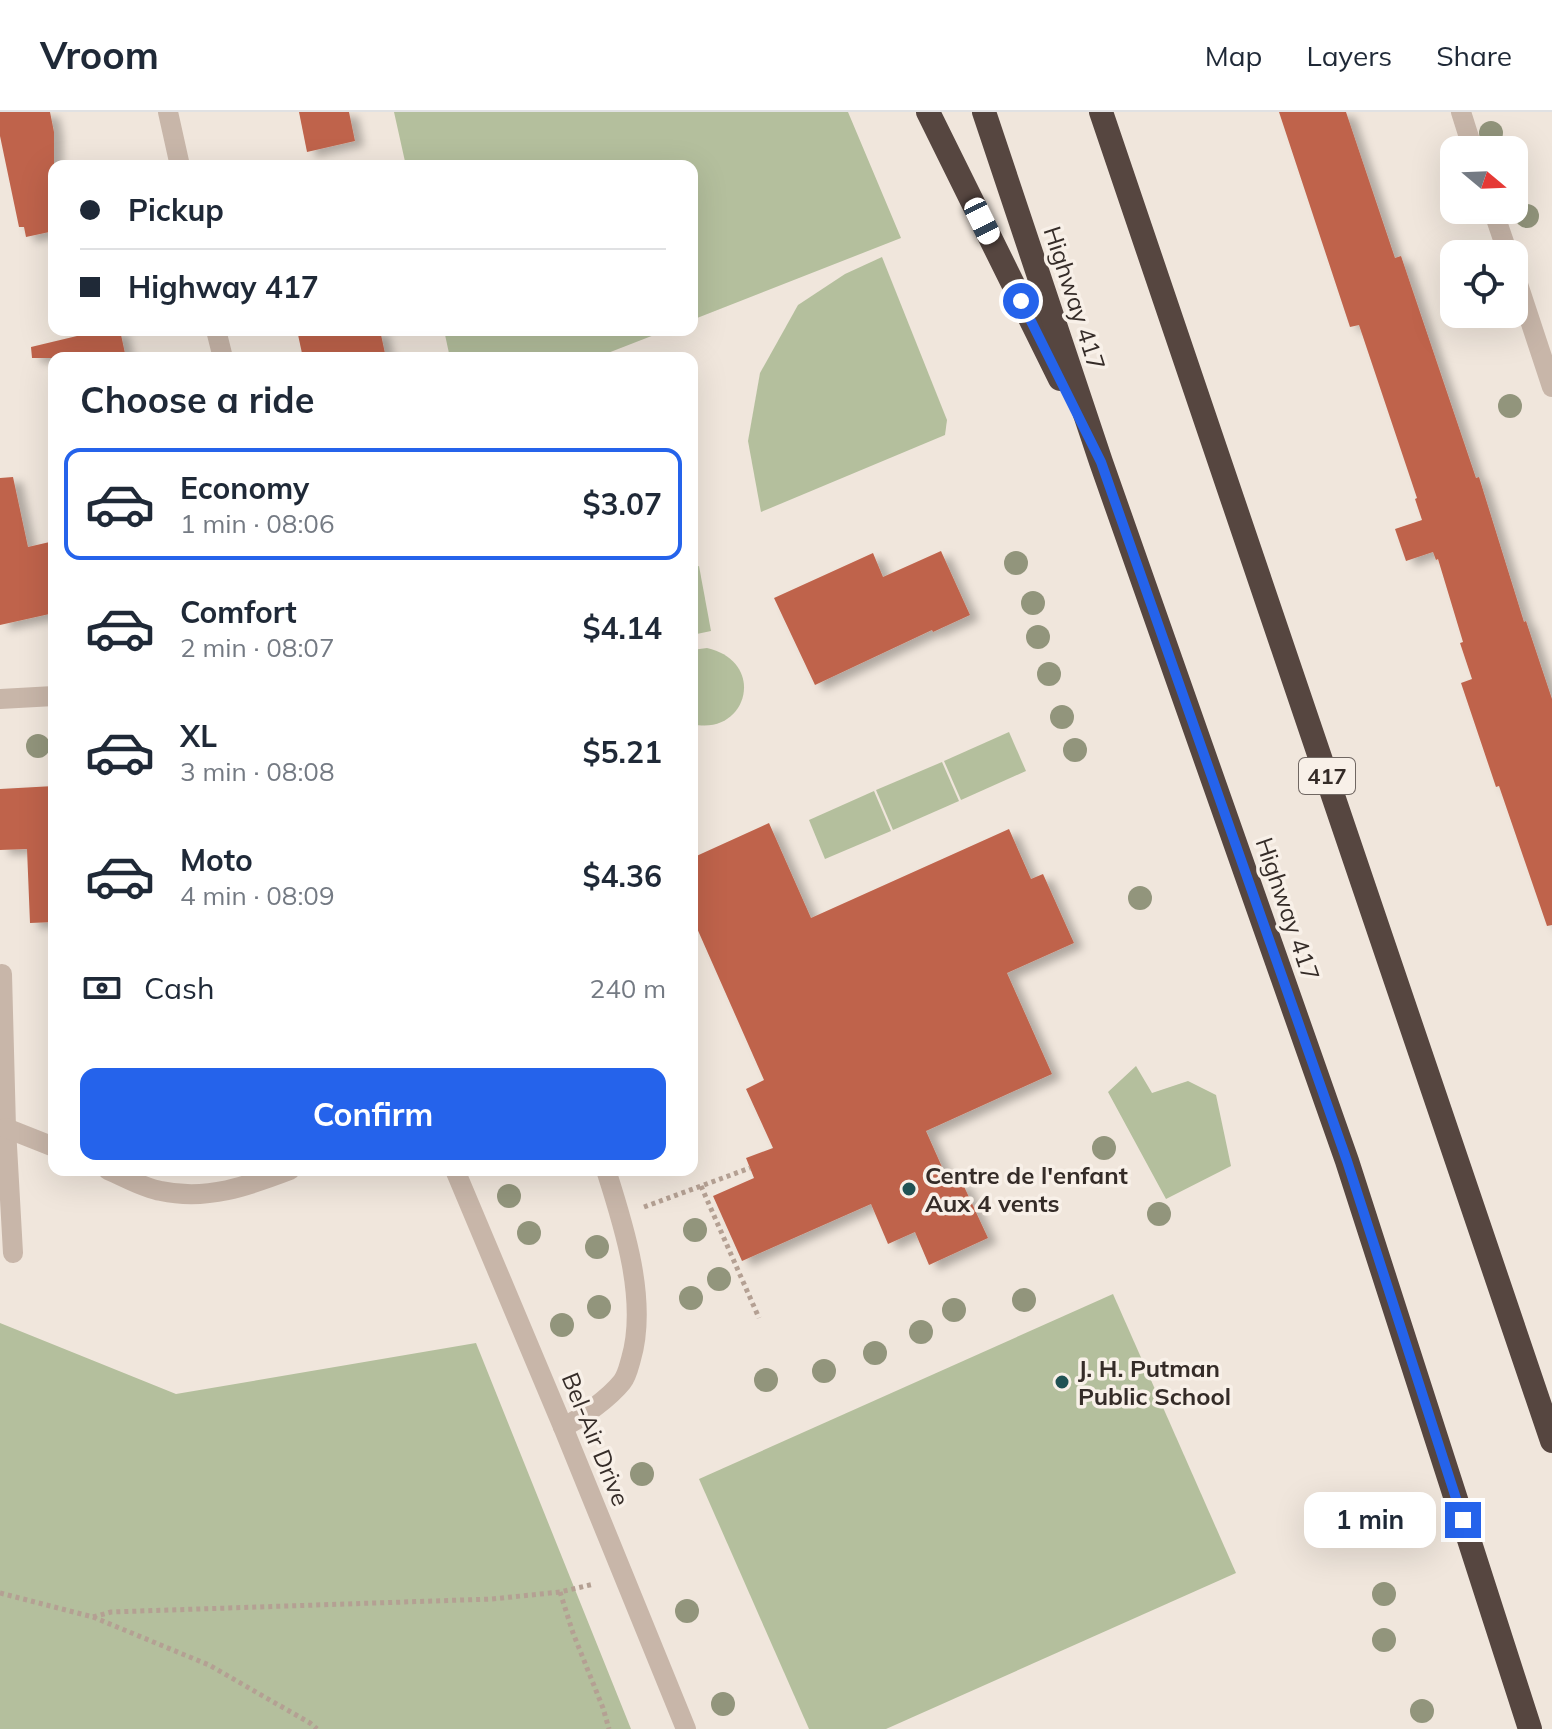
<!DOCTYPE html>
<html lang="en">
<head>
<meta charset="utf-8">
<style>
	body { margin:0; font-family:Mulish,sans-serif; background:#f6f6f7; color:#1f2937; height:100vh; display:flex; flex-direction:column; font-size:30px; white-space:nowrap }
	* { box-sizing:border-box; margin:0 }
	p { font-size:26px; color:#747a83 }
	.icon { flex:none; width:44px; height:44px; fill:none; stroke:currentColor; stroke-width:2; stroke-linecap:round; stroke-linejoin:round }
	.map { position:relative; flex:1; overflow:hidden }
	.sheet { position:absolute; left:48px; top:240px; width:650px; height:824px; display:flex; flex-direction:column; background:#fff; border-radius:16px; box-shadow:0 8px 32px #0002 }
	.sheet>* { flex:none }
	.guide { position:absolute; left:48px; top:48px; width:650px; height:176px; border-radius:16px; box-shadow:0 8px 32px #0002; display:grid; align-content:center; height:176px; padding:0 32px; background:#fff }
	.needle { width:52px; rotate:109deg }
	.fabs { position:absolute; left:1440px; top:24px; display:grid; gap:16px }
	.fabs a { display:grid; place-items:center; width:88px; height:88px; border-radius:16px; background:#fff; box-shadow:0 8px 32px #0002; font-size:40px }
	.end { position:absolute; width:36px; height:36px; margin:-18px; border:10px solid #2563eb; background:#fff; box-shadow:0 0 0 4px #fff }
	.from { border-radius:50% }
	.bubble { position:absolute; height:56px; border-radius:16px; background:#fff; box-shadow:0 8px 32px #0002; font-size:26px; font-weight:700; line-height:56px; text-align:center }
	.car { position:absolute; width:24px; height:48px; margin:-24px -12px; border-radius:10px; box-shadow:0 0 6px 2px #0007; background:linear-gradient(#fff 24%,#345 0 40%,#fff 0 76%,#345 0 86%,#fff 0) }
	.guide b { display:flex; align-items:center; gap:28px; height:76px; font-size:30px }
	.guide b+b { border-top:2px solid #e0e1e3 }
	.guide i { width:20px; height:20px; background:#1f2937 }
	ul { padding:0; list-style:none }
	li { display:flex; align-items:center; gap:24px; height:112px; margin:0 16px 12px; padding:0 16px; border:4px solid transparent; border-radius:16px }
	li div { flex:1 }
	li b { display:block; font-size:30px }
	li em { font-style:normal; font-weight:700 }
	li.on { border-color:#2563eb }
	li>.icon { width:72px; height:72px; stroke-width:1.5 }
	h2 { padding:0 32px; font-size:36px; line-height:96px }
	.pay { display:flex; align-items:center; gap:20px; height:88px; padding:0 32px; font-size:30px }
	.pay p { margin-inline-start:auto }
	.primary-button { display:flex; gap:16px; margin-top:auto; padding:16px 32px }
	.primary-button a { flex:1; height:92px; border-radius:16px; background:#2563eb; color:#fff; font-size:32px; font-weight:700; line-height:92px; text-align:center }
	header { display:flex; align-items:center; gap:48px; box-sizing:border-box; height:112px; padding:0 40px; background:#fff; border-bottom:2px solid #e0e1e3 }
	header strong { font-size:38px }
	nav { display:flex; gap:44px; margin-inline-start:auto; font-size:28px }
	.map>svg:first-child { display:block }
	.green { fill:#b4bf9d }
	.building { fill:#bf644c; filter:url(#shadow) }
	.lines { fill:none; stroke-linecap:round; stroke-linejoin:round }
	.path { stroke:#b4a093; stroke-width:5; stroke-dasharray:4 4; stroke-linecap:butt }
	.lane { stroke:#c8b6a9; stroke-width:20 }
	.street { stroke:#c8b6a9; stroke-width:20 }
	.highway { stroke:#564640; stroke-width:24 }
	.tree { fill:#92957c }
	.route { stroke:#2563eb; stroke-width:10 }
	.poi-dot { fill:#205254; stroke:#f8f0e8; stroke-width:3 }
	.labels { text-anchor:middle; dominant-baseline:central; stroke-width:7; stroke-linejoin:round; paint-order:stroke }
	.shield { fill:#f8f0e8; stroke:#706762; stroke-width:2 }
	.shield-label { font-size:22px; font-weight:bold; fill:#352c28 }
	.street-label { font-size:24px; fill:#352c28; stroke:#f8f0e8 }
	.poi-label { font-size:24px; font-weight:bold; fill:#352c28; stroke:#f8f0e8; text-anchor:start }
</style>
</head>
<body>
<header>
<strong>Vroom</strong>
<nav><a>Map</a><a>Layers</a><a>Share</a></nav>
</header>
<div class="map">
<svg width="1552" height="1617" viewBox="0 0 1552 1617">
	<defs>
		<filter id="shadow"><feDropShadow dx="9" dy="5" stdDeviation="4" flood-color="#0004"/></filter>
	</defs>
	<rect width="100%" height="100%" fill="#f0e6dc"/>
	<g class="green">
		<polygon points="394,0 848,0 901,126 692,208 692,54 406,54"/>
		<polygon points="882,145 947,308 945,323 761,400 748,329 760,261 798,193 845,162"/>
		<polygon points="444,218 667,218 595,246 450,246"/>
		<polygon points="699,454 711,519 692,523 692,456"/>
		<path d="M707,536C768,550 747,625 692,612V538Z"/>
		<polygon points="1009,620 1026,659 961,688 944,649"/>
		<polygon points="942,650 959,689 893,718 876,678"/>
		<polygon points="874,679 891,719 825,747 809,708"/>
		<polygon points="1136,954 1152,981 1188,969 1216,983 1231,1054 1166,1087 1108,980"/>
		<polygon points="1113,1182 1236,1461 886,1617 809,1617 699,1367"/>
		<polygon points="0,1211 176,1282 476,1231 631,1617 0,1617"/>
	</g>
	<g class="building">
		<polygon points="0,0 50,0 54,20 54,119 26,125 24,115 19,115 0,24"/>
		<polygon points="299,0 349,0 355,29 307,40"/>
		<polygon points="1279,0 1346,0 1395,146 1401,144 1476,366 1479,365 1524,510 1526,509 1552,587 1552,813 1547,814 1499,674 1496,675 1461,571 1472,567 1460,531 1463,530 1438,447 1436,448 1433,440 1406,449 1395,417 1422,408 1415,387 1417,386 1359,213 1350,215"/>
		<polygon points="102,218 120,218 126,246 32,246 31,235"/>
		<polygon points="297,218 380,218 386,246 303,246"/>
		<polygon points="13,365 28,435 54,429 54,501 0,513 0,366"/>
		<polygon points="941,439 970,503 933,520 932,518 815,573 774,486 873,441 883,465"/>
		<polygon points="54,674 54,810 30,811 27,737 0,738 0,677"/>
		<polygon points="769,711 811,806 1009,717 1031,767 1043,762 1074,831 1007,861 1052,962 926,1019 950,1073 961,1068 988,1126 929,1153 915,1120 888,1132 871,1092 742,1149 713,1084 754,1066 746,1046 773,1036 746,977 764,968 692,805 692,746"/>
	</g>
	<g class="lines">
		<g class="path">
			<polyline points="701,1074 759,1206"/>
			<polyline points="644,1095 750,1056"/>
			<polyline points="560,1480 573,1521 603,1596 609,1617"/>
			<polyline points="0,1481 93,1505 209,1553 310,1611 317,1617"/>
			<polyline points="93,1505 111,1500 492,1487 560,1480 594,1472"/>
		</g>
		<path class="lane" d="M563,1315C581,1307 610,1285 622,1270C627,1264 629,1254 631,1247C648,1189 624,1114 606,1058"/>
		<g class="street">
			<polyline points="168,0 180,54"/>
			<polyline points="1461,0 1473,38"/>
			<polyline points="1493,98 1508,142"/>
			<polyline points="1514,160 1552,275"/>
			<polyline points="216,218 223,246"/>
			<polyline points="0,587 54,584"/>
			<polyline points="2,862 6,1016 13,1141"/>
			<polyline points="6,1016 54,1035"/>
			<path d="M108,1058C125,1065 143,1076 161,1079C207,1089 248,1074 290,1058"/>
			<polyline points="455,1058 563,1315 686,1617"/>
		</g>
		<g class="highway">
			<polyline points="928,0 1060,267"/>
			<polyline points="984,0 1101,350 1347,1049 1530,1617"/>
			<polyline points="1101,0 1552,1329"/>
		</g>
	</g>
	<g class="tree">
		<circle cx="1491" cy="21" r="12"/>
		<circle cx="1527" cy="104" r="12"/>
		<circle cx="1510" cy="294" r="12"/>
		<circle cx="1016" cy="451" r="12"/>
		<circle cx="1033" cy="491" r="12"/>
		<circle cx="1038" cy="525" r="12"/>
		<circle cx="1049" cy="562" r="12"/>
		<circle cx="1062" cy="605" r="12"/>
		<circle cx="38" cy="634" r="12"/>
		<circle cx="1075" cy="638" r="12"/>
		<circle cx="1140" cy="786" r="12"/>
		<circle cx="1104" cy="1036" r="12"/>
		<circle cx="509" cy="1084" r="12"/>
		<circle cx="1159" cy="1102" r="12"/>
		<circle cx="695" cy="1118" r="12"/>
		<circle cx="529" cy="1121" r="12"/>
		<circle cx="597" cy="1135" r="12"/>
		<circle cx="719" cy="1167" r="12"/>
		<circle cx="691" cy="1186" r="12"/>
		<circle cx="1024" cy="1188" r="12"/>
		<circle cx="599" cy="1195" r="12"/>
		<circle cx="954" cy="1198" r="12"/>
		<circle cx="562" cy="1213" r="12"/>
		<circle cx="921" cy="1220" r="12"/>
		<circle cx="875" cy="1241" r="12"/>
		<circle cx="824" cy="1259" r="12"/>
		<circle cx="766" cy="1268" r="12"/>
		<circle cx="642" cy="1362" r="12"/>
		<circle cx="1355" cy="1422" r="12"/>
		<circle cx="1384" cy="1482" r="12"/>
		<circle cx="687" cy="1499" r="12"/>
		<circle cx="1384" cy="1528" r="12"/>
		<circle cx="723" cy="1592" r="12"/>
		<circle cx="1422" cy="1599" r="12"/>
	</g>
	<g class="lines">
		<polyline class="route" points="1021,189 1101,350 1347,1049 1463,1408"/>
	</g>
	<g class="poi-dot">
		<circle cx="909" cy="1077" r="8"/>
		<circle cx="1062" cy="1270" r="8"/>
	</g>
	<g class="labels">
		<rect class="shield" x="1299" y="646" width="56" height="36" rx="6"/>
		<g class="shield-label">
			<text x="1327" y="664">417</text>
		</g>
		<g class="street-label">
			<text transform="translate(1075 186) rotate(72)">Highway 417</text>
			<text transform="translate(1288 797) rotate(71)">Highway 417</text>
			<text transform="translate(596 1327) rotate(68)">Bel-Air Drive</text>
		</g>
		<g class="poi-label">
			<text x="925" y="1063">Centre de l'enfant<tspan x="925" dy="28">Aux 4 vents</tspan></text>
			<text x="1078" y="1256">J. H. Putman<tspan x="1078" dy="28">Public School</tspan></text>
		</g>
	</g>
</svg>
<div class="fabs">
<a><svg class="needle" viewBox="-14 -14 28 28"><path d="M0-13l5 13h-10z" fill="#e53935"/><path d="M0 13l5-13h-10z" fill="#747a83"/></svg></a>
<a><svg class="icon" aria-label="locate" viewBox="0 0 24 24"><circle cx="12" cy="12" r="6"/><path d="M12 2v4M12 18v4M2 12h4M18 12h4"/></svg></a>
</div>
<i class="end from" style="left:1021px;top:189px"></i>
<i class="end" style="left:1463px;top:1408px"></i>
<div class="bubble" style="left:1304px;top:1380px;width:132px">1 min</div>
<i class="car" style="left:982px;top:109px;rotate:154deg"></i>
<div class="guide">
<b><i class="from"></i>Pickup</b>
<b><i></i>Highway 417</b>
</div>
<section class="sheet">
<h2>Choose a ride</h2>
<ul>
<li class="on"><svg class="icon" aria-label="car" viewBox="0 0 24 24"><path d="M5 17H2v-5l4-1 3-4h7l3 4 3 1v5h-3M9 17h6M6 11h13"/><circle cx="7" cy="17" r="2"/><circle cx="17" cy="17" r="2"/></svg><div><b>Economy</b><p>1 min · 08:06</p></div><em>$3.07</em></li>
<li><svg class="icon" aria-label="car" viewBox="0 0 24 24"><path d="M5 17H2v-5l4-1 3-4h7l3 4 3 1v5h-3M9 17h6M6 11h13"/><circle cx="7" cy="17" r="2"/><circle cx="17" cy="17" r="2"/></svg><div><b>Comfort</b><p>2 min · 08:07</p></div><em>$4.14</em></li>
<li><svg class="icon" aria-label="car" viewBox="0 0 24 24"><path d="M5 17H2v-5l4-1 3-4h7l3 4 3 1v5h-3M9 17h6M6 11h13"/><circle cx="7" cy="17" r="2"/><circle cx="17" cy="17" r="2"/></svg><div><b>XL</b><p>3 min · 08:08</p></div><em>$5.21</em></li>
<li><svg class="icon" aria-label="car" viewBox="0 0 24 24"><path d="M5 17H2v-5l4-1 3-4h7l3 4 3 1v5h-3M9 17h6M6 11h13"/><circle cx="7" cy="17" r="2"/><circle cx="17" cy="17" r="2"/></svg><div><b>Moto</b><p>4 min · 08:09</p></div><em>$4.36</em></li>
</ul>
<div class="pay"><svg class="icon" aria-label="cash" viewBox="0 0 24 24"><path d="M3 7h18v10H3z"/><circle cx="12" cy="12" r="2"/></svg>Cash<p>240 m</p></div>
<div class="primary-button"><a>Confirm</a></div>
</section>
</div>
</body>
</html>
